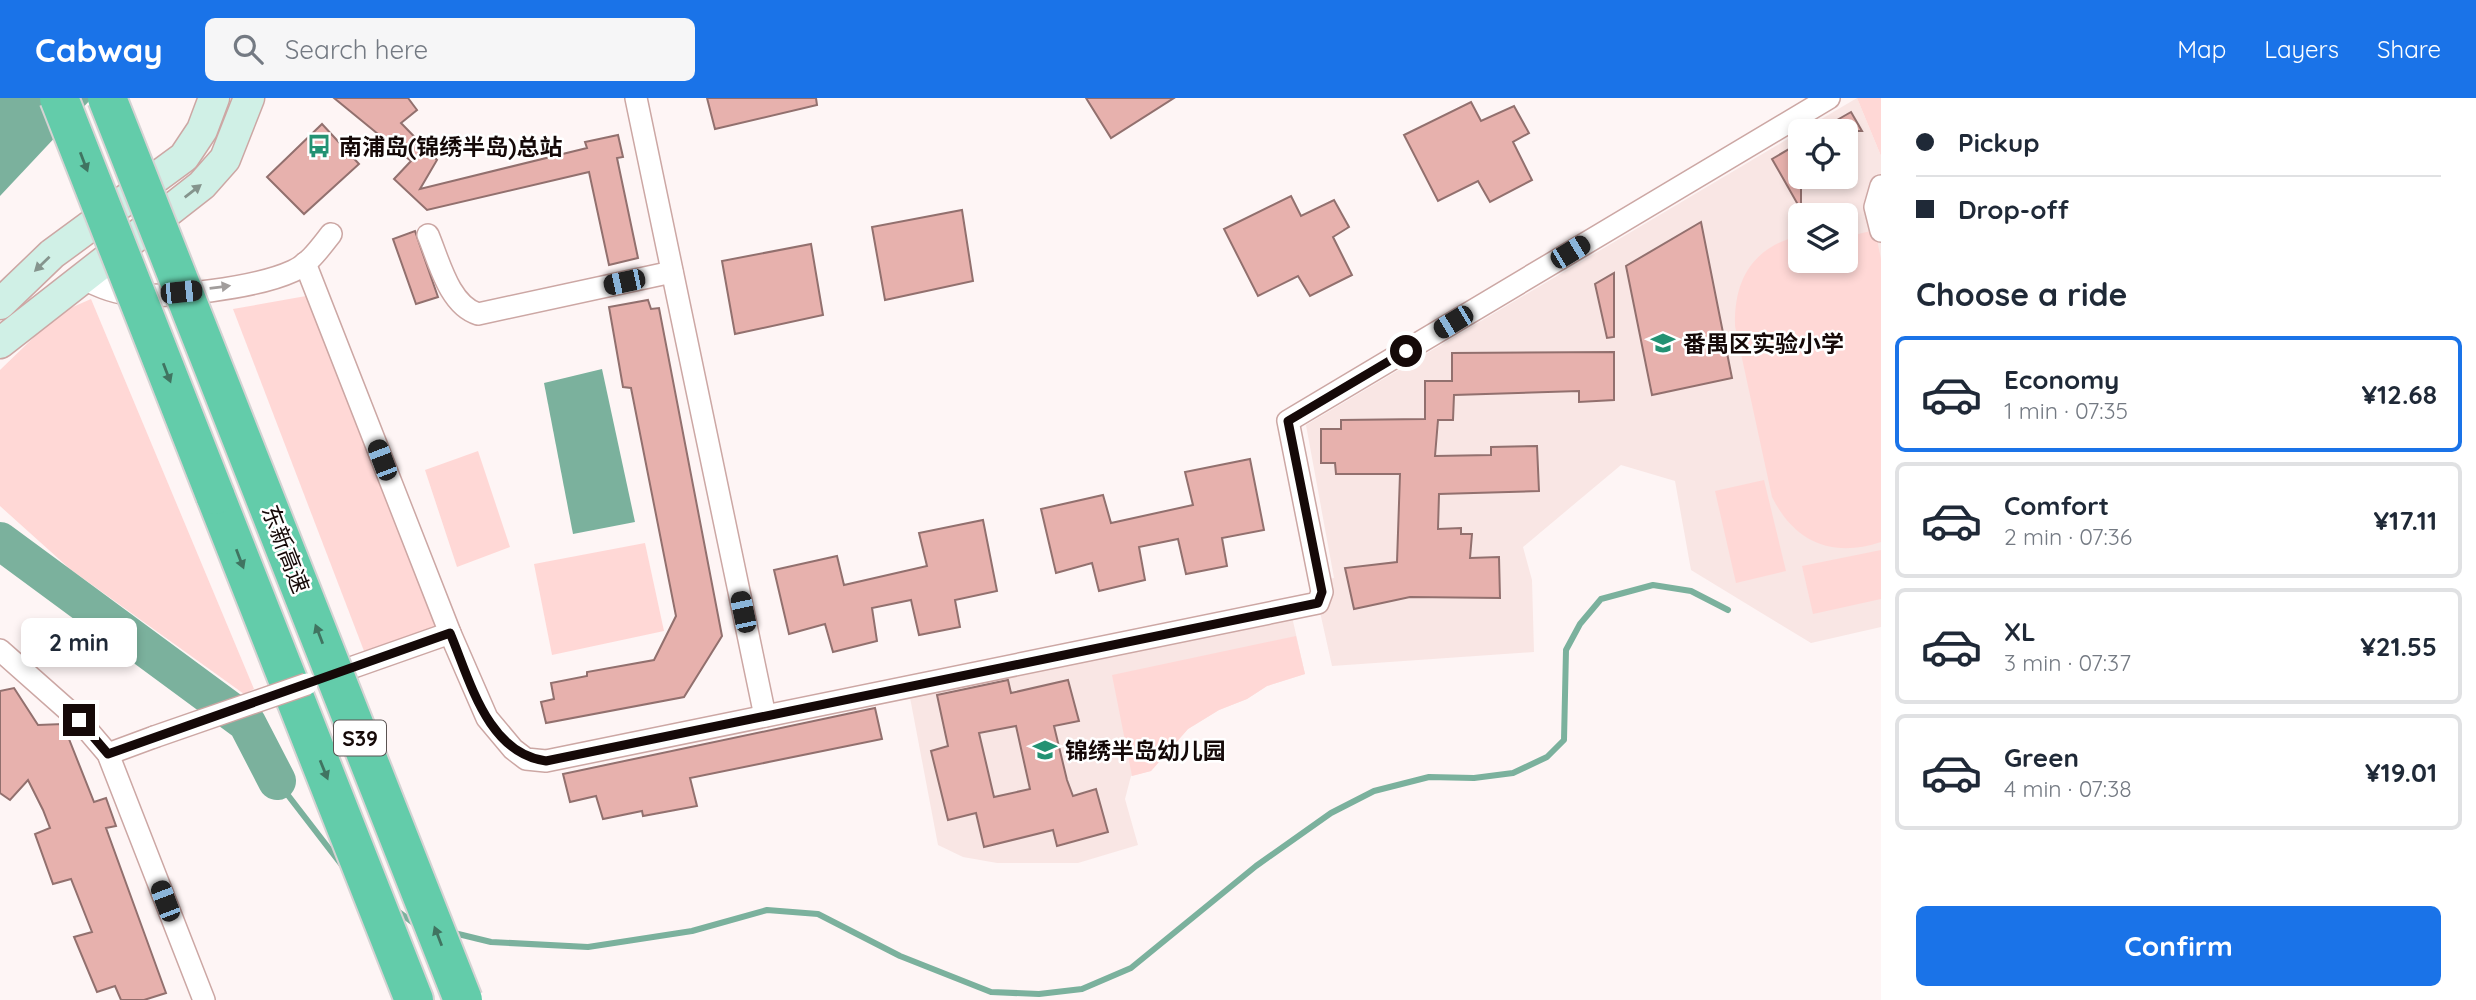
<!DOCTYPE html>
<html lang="en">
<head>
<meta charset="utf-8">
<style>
	body { margin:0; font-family:Quicksand,"Noto Sans SC",sans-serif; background:#f6f6f7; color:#1f2937; height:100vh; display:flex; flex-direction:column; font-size:26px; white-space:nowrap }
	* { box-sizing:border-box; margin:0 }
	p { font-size:23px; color:#747a83 }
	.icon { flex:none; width:38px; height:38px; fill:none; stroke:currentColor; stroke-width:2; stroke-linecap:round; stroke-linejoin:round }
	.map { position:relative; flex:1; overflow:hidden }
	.side { display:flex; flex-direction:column; background:#fff; width:595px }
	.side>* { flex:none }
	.guide { display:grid; align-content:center; height:154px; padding:0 35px; background:#fff }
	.buttons { position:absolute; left:1788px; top:21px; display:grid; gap:14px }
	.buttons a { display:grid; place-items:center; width:70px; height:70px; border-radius:10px; background:#fff; box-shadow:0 4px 10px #0003; font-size:35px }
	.end { position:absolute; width:32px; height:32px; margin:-16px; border:9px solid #150908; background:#fff; box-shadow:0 0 0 4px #fff }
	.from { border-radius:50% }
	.bubble { position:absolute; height:49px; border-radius:10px; background:#fff; box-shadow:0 4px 10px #0003; font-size:23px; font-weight:800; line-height:49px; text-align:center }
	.car { position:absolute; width:21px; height:42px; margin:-21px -10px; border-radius:9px; box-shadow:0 0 5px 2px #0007; background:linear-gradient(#222 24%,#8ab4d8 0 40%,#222 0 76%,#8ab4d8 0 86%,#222 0) }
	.guide b { display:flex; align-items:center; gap:24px; height:66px; font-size:26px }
	.guide b+b { border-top:2px solid #e0e1e3 }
	.guide i { width:18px; height:18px; background:#1f2937 }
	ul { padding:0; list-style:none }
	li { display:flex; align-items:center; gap:21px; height:116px; margin:0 14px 10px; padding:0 21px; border:4px solid #e0e1e3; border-radius:10px }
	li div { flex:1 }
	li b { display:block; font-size:26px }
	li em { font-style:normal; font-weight:800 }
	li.current { border-color:#1a73e8 }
	li>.icon { width:63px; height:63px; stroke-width:1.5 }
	h2 { padding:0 35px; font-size:32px; line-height:84px }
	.cta { display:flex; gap:14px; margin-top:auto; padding:14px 35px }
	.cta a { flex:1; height:80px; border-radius:10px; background:#1a73e8; color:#fff; font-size:28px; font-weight:800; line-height:80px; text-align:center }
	header { display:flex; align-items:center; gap:42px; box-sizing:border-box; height:98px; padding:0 35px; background:#1a73e8; color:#fff }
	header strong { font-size:33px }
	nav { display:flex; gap:38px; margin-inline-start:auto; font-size:24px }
	.search { width:490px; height:63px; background:#f6f6f7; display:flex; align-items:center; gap:18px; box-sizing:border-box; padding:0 24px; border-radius:10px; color:#747a83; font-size:26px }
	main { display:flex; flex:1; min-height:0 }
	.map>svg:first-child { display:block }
	.built { fill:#f9e6e4; fill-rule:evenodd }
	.green { fill:#ffd8d6 }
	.water { fill:#7bb19d }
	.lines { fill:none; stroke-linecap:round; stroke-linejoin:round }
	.stream { stroke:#7bb19d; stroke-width:6 }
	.river { stroke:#7bb19d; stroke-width:38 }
	.building { fill:#e7b1ad; stroke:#92706e; stroke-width:2; fill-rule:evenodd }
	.street-casing { stroke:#cca7a4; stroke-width:24 }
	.secondary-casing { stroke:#cca7a4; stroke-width:33 }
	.highway-casing { stroke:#d5d3d3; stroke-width:42 }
	.street { stroke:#fff; stroke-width:21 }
	.secondary { stroke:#d0f0e6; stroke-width:30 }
	.highway { stroke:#63ccaa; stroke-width:38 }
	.street-bridge-casing { stroke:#cca7a4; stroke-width:24; stroke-linecap:butt }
	.highway-bridge-casing { stroke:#d5d3d3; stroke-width:42; stroke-linecap:butt }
	.street-bridge { stroke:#fff; stroke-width:21 }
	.highway-bridge { stroke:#63ccaa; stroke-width:38 }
	.oneway { fill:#407461 }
	.oneway2 { fill:#85948d }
	.oneway3 { fill:#a19d9c }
	.route { stroke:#150908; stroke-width:9 }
	.labels { text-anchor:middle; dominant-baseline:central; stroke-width:5; stroke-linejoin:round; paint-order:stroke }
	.shield { fill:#fff; stroke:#5b5352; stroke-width:2 }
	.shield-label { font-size:21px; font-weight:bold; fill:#150908 }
	.poi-label { font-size:23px; font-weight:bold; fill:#150908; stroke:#fff; text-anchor:start }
	.street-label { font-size:23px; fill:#150908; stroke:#fff }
</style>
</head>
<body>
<header>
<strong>Cabway</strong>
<div class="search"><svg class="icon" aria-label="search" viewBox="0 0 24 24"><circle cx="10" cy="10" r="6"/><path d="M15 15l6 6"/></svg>Search here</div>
<nav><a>Map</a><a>Layers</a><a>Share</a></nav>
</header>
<main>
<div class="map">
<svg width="1881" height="902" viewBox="0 0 1881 902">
	<rect width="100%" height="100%" fill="#fef5f5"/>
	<g class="built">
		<path d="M1857,0L1881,58V529L1811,545L1691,472L1675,383L1621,367L1523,449L1532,482L1534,554L1332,568L1318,505L1320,483L1334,480L1306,327L1801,33V79H1846V33H1801ZM1801,117H1846V163H1801Z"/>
		<polygon points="1290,510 1305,576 1267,588 1247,601 1219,612 1188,631 1151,673 1131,678 1125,701 1138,747 1078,765 997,765 963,759 938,747 908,589"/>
	</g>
	<g class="green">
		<polygon points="1857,0 1881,0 1881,58"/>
		<path d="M1875,132L1881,161V444C1833,460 1795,445 1772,399L1735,228C1734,179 1754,149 1801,137V163H1846V145L1856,149L1854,137Z"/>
		<polygon points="306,198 437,529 364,553 233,211"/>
		<polygon points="91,201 254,591 244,596 70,471 0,408 0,272 59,215"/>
		<polygon points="478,353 510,449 457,469 425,372"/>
		<polygon points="1764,382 1786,473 1736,485 1715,393"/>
		<polygon points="645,445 664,533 552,557 534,466"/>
		<polygon points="1881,452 1881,501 1813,516 1802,468"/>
		<polygon points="1296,538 1305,576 1267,588 1247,601 1219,612 1188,631 1151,673 1132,678 1112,577"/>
	</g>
	<g class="water">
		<polygon points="0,0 92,0 0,98"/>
		<polygon points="602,271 635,424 573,436 544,285"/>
	</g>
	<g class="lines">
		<g class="stream">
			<polyline points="277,683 344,770"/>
			<polyline points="396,812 415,826"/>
			<polyline points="450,834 491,844 588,849 692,833 767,812 818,816 900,858 991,894 1039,896 1082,891 1131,870 1256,768 1331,715 1374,693 1429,679 1474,680 1513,675 1547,659 1564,642 1566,552 1580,526 1601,501 1653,487 1691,493 1728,512"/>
		</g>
		<polyline class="river" points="0,443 247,625 277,683"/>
	</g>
	<g class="building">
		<polygon points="334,0 408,0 417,12 401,25 437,62 420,91 587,50 585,44 618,37 623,59 617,60 638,160 609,167 589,74 427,112 394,81 411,63"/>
		<polygon points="707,0 816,0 817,7 715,31"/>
		<polygon points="1086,0 1174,0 1111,40"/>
		<polygon points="1471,4 1481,23 1514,8 1529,35 1513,44 1532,82 1490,104 1478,83 1438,103 1404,37"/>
		<polygon points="1851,14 1862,33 1818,33"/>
		<polygon points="322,26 359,66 304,116 267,79"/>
		<polygon points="1801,44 1801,112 1772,61"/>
		<polygon points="1291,98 1301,118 1334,102 1349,129 1333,139 1352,177 1310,198 1298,178 1258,198 1224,131"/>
		<polygon points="962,112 973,183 885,202 872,129"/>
		<polygon points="1701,124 1732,280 1652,297 1626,168"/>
		<polygon points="415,133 438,199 416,206 393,141"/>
		<polygon points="811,146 823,217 735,236 722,163"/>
		<polygon points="1614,175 1614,239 1607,240 1595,186"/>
		<polygon points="648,202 651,211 659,210 722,538 684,599 546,625 541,604 554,601 551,585 587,578 587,574 654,562 676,518 631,290 623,289 609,209"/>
		<polygon points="1614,254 1614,302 1579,304 1579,293 1454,297 1453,322 1438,322 1435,358 1491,357 1491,349 1537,348 1539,393 1439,396 1438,431 1461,430 1461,436 1472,436 1470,460 1499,459 1500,500 1410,499 1354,511 1345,470 1397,464 1400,376 1336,376 1335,365 1321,365 1321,331 1341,331 1341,322 1425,321 1425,283 1452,283 1452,255"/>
		<polygon points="1250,361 1264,432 1222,440 1227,468 1186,476 1178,441 1139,449 1145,482 1099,493 1092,465 1056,475 1041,411 1103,397 1111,425 1193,407 1185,374"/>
		<polygon points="983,422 997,493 955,502 960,529 919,537 911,502 872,510 877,543 833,554 825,526 789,536 774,472 837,458 844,487 927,468 919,435"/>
		<path d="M1008,582L1011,595L1068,582L1079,623L1054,628L1067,682L1073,698L1096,691L1108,734L1057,748L1053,732L984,749L976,715L948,722L931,653L948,648L937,597ZM1016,628L1030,691L994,699L979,635Z"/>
		<polygon points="14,590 38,627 63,626 94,704 106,700 116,728 106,730 166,895 144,902 121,902 115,888 97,894 74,839 92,834 71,781 53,786 35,736 50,730 43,712 28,682 10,702 0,695 0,593"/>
		<polygon points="875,610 882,641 690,680 697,708 643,718 642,713 603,721 596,698 570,704 563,676"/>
	</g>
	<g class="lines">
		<g class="street-casing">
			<g id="street">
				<polyline points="636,0 765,618"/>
				<polyline points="1881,88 1875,109 1881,133"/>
				<path d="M428,137C439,163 449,207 478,216L672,174"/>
				<polyline points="305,165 450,535 487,620 513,651 526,661 546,663 1318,505 1322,494 1288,323 1829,0"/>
				<path d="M81,180C96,187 111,194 127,196C167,201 256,190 293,173C309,166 320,150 331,136"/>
				<polyline points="0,552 79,622 108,656 204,902"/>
				<polyline points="325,579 450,535"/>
				<polyline points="108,656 154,639"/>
			</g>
		</g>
		<g class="secondary-casing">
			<g id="secondary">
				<polyline points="0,206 52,156 184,59 202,32 214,0"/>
				<polyline points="0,245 202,87 225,61 249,0"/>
			</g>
		</g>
		<g class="highway-casing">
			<polyline id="highway" points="215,397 414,902"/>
		</g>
		<use href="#street" class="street"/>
		<use href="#secondary" class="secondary"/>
		<use href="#highway" class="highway"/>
		<g class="street-bridge-casing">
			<polyline id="street-bridge" points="154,639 307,586"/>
		</g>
		<g class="highway-bridge-casing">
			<g id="highway-bridge">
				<polyline points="59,0 215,397"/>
				<polyline points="107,0 463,902"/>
			</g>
		</g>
		<use href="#street-bridge" class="street-bridge"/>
		<use href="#highway-bridge" class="highway-bridge"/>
	</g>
	<defs><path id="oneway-solid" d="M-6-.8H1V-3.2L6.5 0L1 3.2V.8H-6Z" transform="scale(1.75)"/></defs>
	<g class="oneway">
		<use href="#oneway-solid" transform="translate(84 64) rotate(69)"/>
		<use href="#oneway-solid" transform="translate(167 275) rotate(69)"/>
		<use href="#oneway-solid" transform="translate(240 461) rotate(69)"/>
		<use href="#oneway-solid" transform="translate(319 536) rotate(-111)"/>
		<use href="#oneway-solid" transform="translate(324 672) rotate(68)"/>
		<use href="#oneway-solid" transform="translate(438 838) rotate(-111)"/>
	</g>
	<g class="oneway2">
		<use href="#oneway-solid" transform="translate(193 93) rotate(-38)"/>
		<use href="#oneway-solid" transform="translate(42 166) rotate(136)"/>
	</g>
	<use class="oneway3" href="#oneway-solid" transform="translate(220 189) rotate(-7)"/>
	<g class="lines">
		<path class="route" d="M79,622L108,656L450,535C470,582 487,655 546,663L1318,505L1322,494L1288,323L1406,253"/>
	</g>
	<defs>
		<g id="bus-bare" transform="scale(1.89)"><path d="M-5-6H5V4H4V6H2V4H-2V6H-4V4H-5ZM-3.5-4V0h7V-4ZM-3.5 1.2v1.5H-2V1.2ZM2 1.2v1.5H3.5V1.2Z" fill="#239273" stroke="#fff" stroke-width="2.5" paint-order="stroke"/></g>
		<g id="school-bare" transform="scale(1.89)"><path d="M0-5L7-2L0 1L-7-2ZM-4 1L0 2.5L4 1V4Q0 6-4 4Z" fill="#239273" stroke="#fff" stroke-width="2.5" paint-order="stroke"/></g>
	</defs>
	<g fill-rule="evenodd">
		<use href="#bus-bare" x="319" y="48"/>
		<use href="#school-bare" x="1663" y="245"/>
		<use href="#school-bare" x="1045" y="652"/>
	</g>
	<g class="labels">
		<rect class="shield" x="334" y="622.5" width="52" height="35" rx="5"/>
		<g class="shield-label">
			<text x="360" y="640">S39</text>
		</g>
		<g class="poi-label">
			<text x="339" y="48">南浦岛(锦绣半岛)总站</text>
			<text x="1683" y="245">番禺区实验小学</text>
			<text x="1065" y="652">锦绣半岛幼儿园</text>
		</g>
		<g class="street-label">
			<text transform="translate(286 451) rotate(69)">东新高速</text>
		</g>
	</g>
</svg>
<div class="buttons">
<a><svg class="icon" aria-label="locate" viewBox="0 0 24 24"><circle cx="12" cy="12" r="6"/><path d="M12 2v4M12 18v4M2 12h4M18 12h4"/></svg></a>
<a><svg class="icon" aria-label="layers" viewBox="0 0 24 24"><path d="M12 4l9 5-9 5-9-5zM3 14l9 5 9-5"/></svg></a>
</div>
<i class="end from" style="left:1406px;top:253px"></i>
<i class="end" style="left:79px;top:622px"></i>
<div class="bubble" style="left:21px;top:520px;width:116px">2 min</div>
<i class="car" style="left:1570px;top:154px;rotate:59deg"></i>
<i class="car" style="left:624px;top:184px;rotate:258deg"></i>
<i class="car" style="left:181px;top:194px;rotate:84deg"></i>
<i class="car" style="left:1453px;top:224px;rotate:239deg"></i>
<i class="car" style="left:382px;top:362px;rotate:339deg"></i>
<i class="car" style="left:743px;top:514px;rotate:348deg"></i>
<i class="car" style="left:165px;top:803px;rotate:339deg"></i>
</div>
<section class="side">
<div class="guide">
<b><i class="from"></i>Pickup</b>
<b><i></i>Drop-off</b>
</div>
<h2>Choose a ride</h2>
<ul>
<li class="current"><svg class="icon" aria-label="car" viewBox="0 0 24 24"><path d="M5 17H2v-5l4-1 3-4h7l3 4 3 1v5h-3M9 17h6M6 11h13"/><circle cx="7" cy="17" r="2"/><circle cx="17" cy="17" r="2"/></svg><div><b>Economy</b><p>1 min · 07:35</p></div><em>¥12.68</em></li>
<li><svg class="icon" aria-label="car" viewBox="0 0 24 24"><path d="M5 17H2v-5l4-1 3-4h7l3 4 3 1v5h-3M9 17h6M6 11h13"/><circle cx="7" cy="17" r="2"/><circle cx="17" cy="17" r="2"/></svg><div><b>Comfort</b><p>2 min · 07:36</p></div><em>¥17.11</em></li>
<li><svg class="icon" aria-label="car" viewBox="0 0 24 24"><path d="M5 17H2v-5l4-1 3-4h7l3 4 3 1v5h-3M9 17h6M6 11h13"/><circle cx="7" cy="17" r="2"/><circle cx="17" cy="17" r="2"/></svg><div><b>XL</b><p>3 min · 07:37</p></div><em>¥21.55</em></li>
<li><svg class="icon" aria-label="car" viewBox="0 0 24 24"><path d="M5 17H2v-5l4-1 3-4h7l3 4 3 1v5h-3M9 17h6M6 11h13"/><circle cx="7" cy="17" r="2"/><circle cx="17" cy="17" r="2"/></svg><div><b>Green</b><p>4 min · 07:38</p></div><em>¥19.01</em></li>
</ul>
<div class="cta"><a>Confirm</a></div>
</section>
</main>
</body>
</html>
